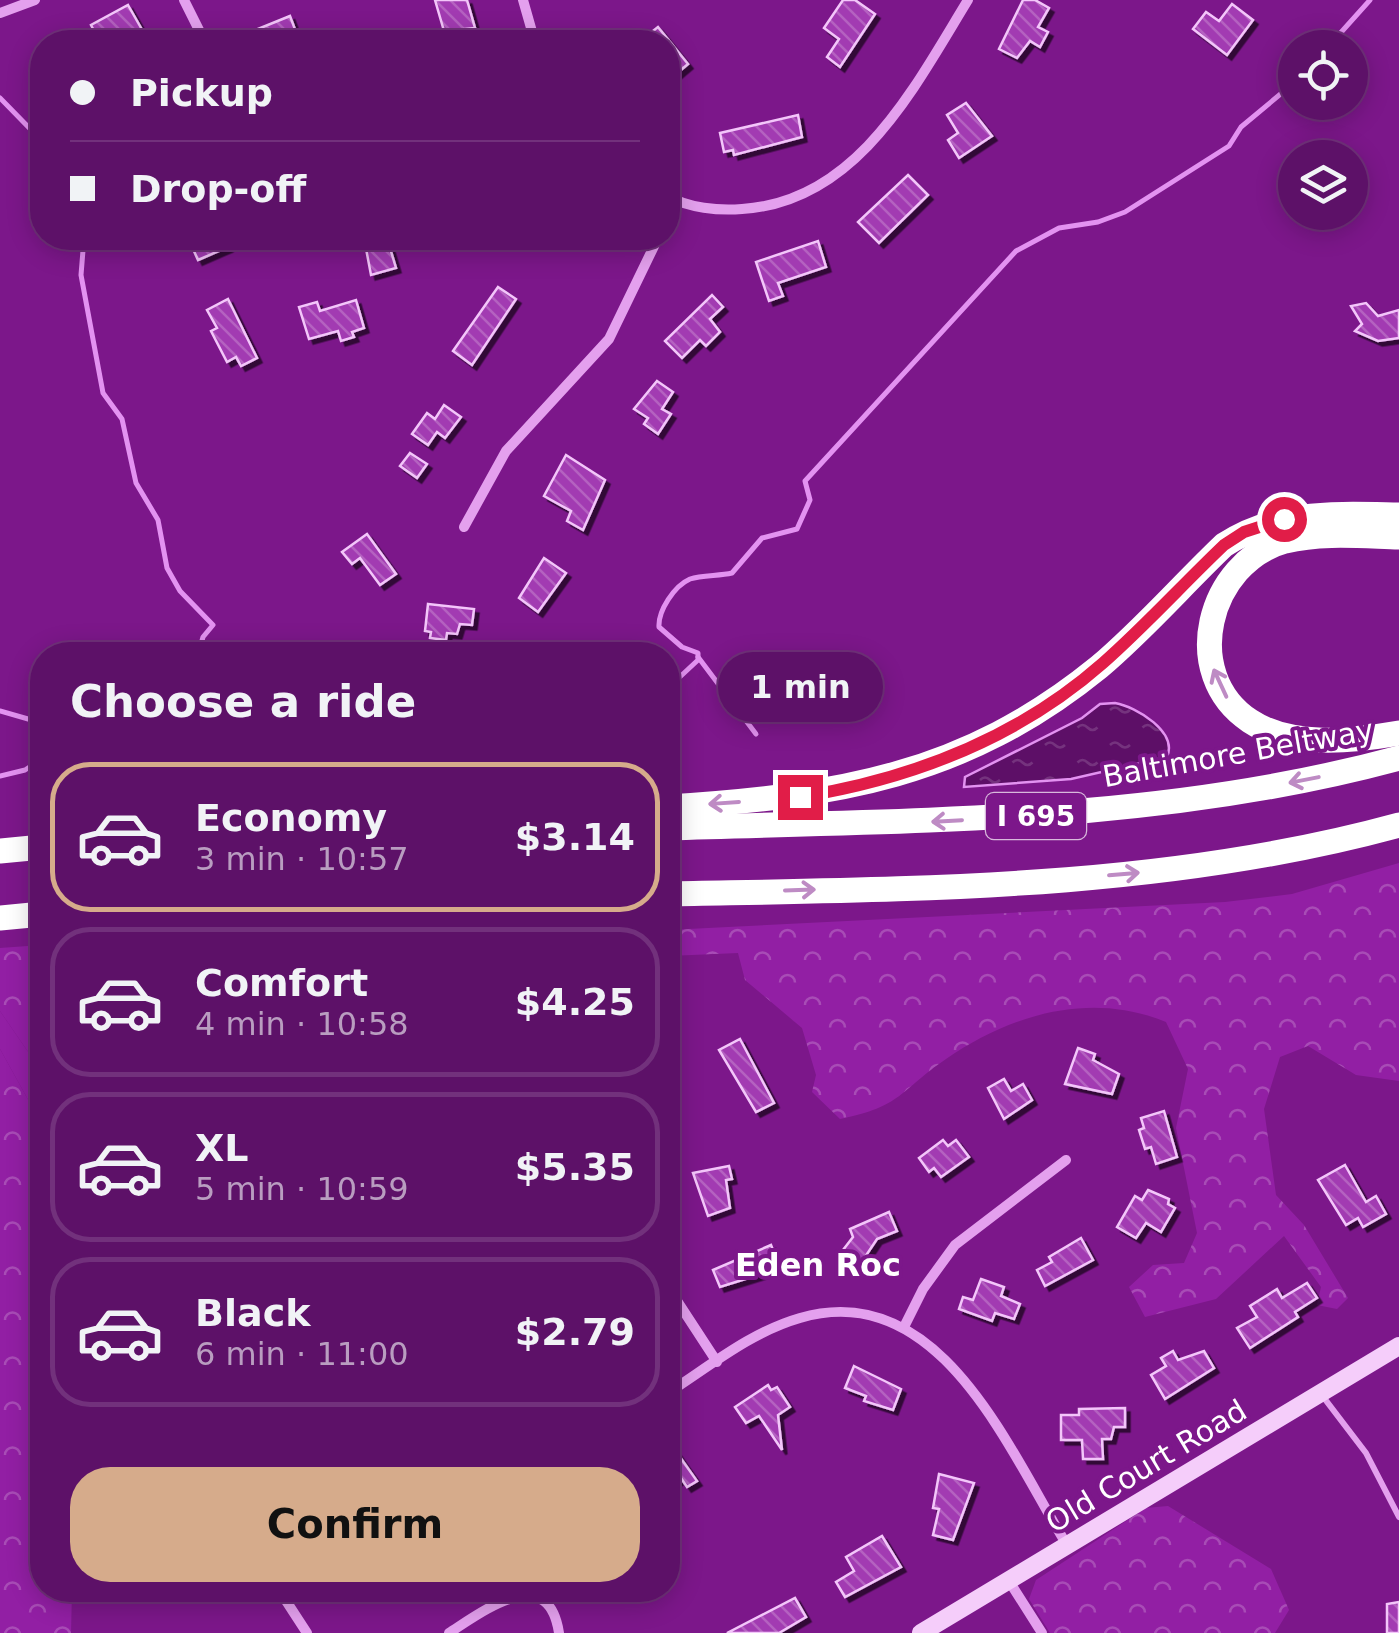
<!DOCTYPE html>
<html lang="en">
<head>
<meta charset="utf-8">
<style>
	body { margin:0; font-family:"DejaVu Sans",sans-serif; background:#661f71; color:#f1f3f6; height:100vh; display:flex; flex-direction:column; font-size:38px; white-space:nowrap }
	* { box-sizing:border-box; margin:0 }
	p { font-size:32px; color:#b99dc0 }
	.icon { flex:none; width:55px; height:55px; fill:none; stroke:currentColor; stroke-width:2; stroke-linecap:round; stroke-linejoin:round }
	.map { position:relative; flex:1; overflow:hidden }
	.details { position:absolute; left:30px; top:642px; width:650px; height:960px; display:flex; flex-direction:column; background:#5d1168; border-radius:40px; box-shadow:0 5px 25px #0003,0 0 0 2px #72317c }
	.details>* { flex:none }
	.banner { position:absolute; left:30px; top:30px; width:650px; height:220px; border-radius:40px; box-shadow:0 5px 25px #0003,0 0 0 2px #72317c; display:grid; align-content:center; height:220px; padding:0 40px; background:#5d1168 }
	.tools { position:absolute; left:1278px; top:30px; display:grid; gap:20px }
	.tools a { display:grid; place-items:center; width:90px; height:90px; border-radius:50%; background:#5d1168; box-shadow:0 5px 25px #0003,0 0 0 2px #72317c; font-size:50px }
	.end { position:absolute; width:45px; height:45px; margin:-22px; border:12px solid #e11d48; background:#fff; box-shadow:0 0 0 5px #fff }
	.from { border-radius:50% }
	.bubble { position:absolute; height:70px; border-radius:35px; background:#5d1168; box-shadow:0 5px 25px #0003,0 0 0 2px #72317c; font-size:32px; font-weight:700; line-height:70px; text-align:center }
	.banner b { display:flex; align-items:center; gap:35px; height:95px; font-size:38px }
	.banner b+b { border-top:2px solid #72317c }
	.banner i { width:25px; height:25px; background:#f1f3f6 }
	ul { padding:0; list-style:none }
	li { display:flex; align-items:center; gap:30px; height:150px; margin:0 20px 15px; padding:0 20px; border:5px solid #72317c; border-radius:40px }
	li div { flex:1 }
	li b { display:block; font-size:38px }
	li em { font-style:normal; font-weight:700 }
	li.on { border-color:#d6ab8b }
	li>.icon { width:90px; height:90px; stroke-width:1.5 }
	h2 { padding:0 40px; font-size:45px; line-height:120px }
	.cta { display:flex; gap:20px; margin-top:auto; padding:20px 40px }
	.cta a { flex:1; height:115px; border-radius:40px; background:#d6ab8b; color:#111; font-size:40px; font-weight:700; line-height:115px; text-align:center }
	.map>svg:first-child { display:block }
	.grass { fill:#921fa4 }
	.forest { fill:url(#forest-crowns) }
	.water { fill:url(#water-ripples); stroke:#e392f1; stroke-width:2.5 }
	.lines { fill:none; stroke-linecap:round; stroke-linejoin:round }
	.stream { stroke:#e392f1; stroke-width:5 }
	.building { fill:url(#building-back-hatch); stroke:#f3c6fa; stroke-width:2.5; filter:url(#shadow) }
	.lane { stroke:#e4a0ee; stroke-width:6 }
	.street { stroke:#e4a0ee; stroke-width:10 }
	.secondary { stroke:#f5cdfa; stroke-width:18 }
	.highway { stroke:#fff; stroke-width:25 }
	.oneway { stroke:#be8bc4 }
	.route { stroke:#e11d48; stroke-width:12 }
	.labels { text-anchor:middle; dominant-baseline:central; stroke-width:8; stroke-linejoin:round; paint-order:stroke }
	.shield { fill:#7c178a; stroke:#d8b9dc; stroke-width:2.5 }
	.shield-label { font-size:28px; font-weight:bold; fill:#fff }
	.street-label { font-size:30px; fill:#fff; stroke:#7c178a }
	.neighbourhood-label { font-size:32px; font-weight:bold; fill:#fff; stroke:#7c178a }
</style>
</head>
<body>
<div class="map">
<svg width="1399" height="1633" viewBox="0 0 1399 1633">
	<defs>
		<pattern id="forest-crowns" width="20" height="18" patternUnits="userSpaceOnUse" patternTransform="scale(2.5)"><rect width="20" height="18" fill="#921fa4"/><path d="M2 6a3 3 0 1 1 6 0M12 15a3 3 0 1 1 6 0" fill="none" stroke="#a84cb6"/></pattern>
		<pattern id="water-ripples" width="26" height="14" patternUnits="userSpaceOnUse" patternTransform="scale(2.5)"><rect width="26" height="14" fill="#5d0f67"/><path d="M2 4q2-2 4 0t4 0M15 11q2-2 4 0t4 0" fill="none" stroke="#75337e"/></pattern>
		<pattern id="building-back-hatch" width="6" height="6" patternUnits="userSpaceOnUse" patternTransform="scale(2.5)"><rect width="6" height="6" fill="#a23bb2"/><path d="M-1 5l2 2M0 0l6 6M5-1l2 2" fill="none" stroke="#b562c1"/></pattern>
		<filter id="shadow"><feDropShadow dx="4.5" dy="4.5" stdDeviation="0" flood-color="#0009"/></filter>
	</defs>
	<rect width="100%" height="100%" fill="#7c178a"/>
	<polygon class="grass" points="0,1011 42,1072 42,1125 0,1049"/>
	<g class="forest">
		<path d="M1399,863V1081L1356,1075L1308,1046L1280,1057L1264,1109L1276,1195L1304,1225L1348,1298L1337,1309L1317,1305L1321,1287L1284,1236L1216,1299L1145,1317L1129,1287L1153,1265L1184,1263L1197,1233L1176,1128L1188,1069L1166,1022C1091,991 1011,1014 946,1059C899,1091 903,1106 840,1119L812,1092L816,1075L802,1028L745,980L738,953L668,956V930L1225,902L1292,894Z"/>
		<polygon points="42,945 42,1072 0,1011 0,948"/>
		<polygon points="0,1049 42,1125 42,1590 72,1590 71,1633 0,1633"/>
		<polygon points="1168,1506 1271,1569 1289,1610 1275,1633 1050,1633 1029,1599 1036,1580 1146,1508"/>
	</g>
	<path class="water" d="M1115,703C1137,707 1178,732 1167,757L1071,779L964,787L965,777L1082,718L1100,704Z"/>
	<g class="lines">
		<g class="stream">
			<polyline points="1327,48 1370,0"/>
			<polyline points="0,98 42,141"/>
			<polyline points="84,238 81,275 103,393 122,419 136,483 158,520 167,568 180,591 213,625 203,637 198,655"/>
			<polyline points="698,657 756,734"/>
			<path d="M668,688L698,660V653L682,647L659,627C658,611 674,586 690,579C702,575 719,576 732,573L762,538L797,529L810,500L805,481L1016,251L1059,228L1098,222L1125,212L1229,146L1241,127L1295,82"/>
			<polyline points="0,711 42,723"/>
			<polyline points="0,776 25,770 42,759"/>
		</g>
	</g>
	<g class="building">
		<polygon points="435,0 467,0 475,28 444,31"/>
		<polygon points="843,0 855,0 875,14 840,67 827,57 839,39 824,28"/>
		<polygon points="1023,0 1035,0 1049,8 1038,27 1048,32 1040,47 1030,41 1017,58 999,49"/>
		<polygon points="1232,4 1253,20 1227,55 1193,29 1206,12 1219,21"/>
		<polygon points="128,5 149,42 100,42 91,25"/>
		<polygon points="290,16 296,32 284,37 287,42 258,42 253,31"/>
		<polygon points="658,27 688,64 668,81 668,42 639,42"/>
		<polygon points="966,103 992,136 959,158 948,140 958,133 947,115"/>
		<polygon points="798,115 802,137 734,155 733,150 724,152 720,133"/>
		<polygon points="908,175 928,195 879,243 858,222"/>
		<polygon points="188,238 224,238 228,247 198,260"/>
		<polygon points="364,238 387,238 396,268 371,275"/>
		<polygon points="818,241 826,267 778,283 783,296 769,301 756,262"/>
		<polygon points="498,287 516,299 472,365 453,351"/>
		<polygon points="712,295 723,307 710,319 720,332 706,346 700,340 682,358 665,341"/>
		<polygon points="228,299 257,358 241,366 236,357 227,362 211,331 217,328 207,310"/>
		<polygon points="356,300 364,328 352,332 354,337 341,341 338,331 309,339 299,307 317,302 320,311"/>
		<polygon points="1366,303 1378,316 1399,310 1399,338 1378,341 1355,331 1362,324 1351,306"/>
		<polygon points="657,381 673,392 662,409 671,414 658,434 644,424 648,418 634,409"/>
		<polygon points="444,405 461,417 445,438 437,432 428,445 412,434 427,413 435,419"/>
		<polygon points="410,453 427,464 417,478 400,466"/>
		<polygon points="566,455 605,480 583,530 567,521 571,511 544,496"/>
		<polygon points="367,534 396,574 380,585 360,558 352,564 342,552"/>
		<polygon points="544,558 566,573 538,612 519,598"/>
		<polygon points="428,604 474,609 472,625 460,624 457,634 447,633 446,640 430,638 431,632 425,631"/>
		<polygon points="740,1039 774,1103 756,1112 719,1050"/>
		<polygon points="1078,1048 1095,1054 1093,1060 1119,1074 1112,1094 1065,1084"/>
		<polygon points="1004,1079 1011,1091 1023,1084 1032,1100 1004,1119 988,1088"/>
		<polygon points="1164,1111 1177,1157 1156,1164 1151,1147 1145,1149 1139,1130 1144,1128 1141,1118"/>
		<polygon points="943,1140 948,1146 956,1140 969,1157 941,1177 934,1168 929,1172 919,1158"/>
		<polygon points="1345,1165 1366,1202 1376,1196 1386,1214 1363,1227 1358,1218 1346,1225 1318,1180"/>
		<polygon points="729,1166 732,1179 726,1180 730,1208 708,1216 693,1173"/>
		<polygon points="1148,1190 1169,1199 1168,1204 1175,1208 1161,1232 1146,1223 1136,1238 1117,1227 1135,1196 1142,1200"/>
		<polygon points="889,1212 897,1231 877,1239 861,1263 843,1250 853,1237 850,1229"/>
		<polygon points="1081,1238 1093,1260 1045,1286 1037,1270 1052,1262 1049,1257"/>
		<polygon points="771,1245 780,1268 720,1287 713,1270"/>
		<polygon points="981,1279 1004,1287 1001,1296 1020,1304 1014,1319 995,1313 992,1321 959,1309 963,1297 973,1300"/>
		<polygon points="1307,1283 1317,1298 1295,1312 1298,1317 1250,1348 1237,1328 1257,1317 1250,1306 1277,1289 1282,1298"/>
		<polygon points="1173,1351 1178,1360 1204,1351 1214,1368 1165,1399 1151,1375 1166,1366 1161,1358"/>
		<polygon points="854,1366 901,1389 893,1410 864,1401 866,1396 845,1388"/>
		<polygon points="768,1385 771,1390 777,1387 790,1407 778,1415 782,1450 759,1416 746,1423 735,1407"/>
		<polygon points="1125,1408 1125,1427 1114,1427 1111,1439 1102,1439 1103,1459 1083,1459 1082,1440 1061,1440 1061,1415 1079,1415 1079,1409"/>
		<polygon points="668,1440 697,1481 687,1487 681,1478 668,1487"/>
		<polygon points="939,1474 974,1483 953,1540 933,1535 939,1509 933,1508"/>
		<polygon points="882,1536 901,1567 845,1597 836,1582 854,1571 846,1557"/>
		<polygon points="795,1598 806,1617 779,1633 727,1633"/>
		<polygon points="1399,1602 1399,1633 1387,1633 1387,1604"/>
	</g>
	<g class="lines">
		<polyline class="lane" points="1321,1394 1366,1453 1399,1517"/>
		<g class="street">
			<polyline points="184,0 205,42"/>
			<polyline points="523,0 535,42"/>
			<polyline points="0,13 35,0"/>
			<path d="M668,196C688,208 719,211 742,209C857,202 914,88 968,0"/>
			<polyline points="668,215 674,200"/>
			<polyline points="286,238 288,243"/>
			<polyline points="464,527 506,451 609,339 658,238"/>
			<polyline points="668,1287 717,1362"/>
			<polyline points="904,1327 923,1289 955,1245 1066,1160"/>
			<path d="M668,1393C710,1366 751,1332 800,1318C940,1277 1009,1451 1067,1545"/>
			<polyline points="1009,1581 1042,1633"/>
			<polyline points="279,1590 307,1633"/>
			<path d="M449,1633C482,1612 548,1561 559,1633"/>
		</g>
		<polyline class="secondary" points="921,1633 1399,1346"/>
		<g class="highway">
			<path d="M1399,537C1362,536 1322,532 1285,541C1208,562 1179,674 1250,721C1291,748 1353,741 1399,733"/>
			<path d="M668,807C835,796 964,777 1099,667C1143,630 1182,585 1224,545C1277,510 1337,514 1399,515"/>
			<path d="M668,828C913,820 1160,823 1399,758"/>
			<polyline points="0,851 42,847"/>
			<path d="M668,894C911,889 1162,890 1399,825"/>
			<polyline points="0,918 42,914"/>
		</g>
	</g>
	<defs><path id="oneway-shaft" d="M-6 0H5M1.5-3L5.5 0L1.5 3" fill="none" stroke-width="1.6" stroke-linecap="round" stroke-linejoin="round" transform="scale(2.5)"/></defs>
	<g class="oneway">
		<use href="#oneway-shaft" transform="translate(1220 683) rotate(-115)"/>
		<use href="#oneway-shaft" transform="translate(1304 780) rotate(169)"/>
		<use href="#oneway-shaft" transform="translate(724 803) rotate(176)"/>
		<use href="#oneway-shaft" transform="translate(947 821) rotate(177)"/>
		<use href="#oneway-shaft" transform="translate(1124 874) rotate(-5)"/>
		<use href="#oneway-shaft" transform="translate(800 890) rotate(-2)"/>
	</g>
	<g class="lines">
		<path class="route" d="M800,797C911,779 1018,738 1103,663C1145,626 1183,584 1224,545L1244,532L1284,519"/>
	</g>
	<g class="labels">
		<rect class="shield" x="986" y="793" width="100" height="46" rx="8"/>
		<g class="shield-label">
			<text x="1036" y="816">I 695</text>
		</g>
		<g class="street-label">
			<text transform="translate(1238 753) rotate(-10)">Baltimore Beltway</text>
			<text transform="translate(1146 1466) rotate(-31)">Old Court Road</text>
		</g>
		<g class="neighbourhood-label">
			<text x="818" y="1265">Eden Roc</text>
		</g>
	</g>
</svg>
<div class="tools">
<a><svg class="icon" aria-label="locate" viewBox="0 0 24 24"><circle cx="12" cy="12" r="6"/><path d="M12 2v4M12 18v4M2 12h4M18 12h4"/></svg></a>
<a><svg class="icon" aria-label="layers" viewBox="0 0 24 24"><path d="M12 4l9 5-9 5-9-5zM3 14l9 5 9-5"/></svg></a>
</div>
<i class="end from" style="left:1284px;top:519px"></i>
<i class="end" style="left:800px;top:797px"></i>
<div class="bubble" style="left:718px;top:652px;width:165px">1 min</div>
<div class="banner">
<b><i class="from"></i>Pickup</b>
<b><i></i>Drop-off</b>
</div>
<section class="details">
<h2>Choose a ride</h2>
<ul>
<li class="on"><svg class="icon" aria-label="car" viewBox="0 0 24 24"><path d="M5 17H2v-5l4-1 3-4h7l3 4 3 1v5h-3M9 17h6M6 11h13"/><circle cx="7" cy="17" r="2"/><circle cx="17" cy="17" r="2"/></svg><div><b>Economy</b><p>3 min · 10:57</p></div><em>$3.14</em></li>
<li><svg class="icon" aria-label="car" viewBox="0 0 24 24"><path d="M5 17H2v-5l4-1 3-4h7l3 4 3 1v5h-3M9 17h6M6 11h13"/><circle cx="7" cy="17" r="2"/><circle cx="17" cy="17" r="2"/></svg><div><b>Comfort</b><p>4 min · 10:58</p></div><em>$4.25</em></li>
<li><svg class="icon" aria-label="car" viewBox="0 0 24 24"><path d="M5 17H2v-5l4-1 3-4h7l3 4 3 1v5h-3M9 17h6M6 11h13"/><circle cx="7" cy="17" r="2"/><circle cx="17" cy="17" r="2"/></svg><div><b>XL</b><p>5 min · 10:59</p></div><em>$5.35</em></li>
<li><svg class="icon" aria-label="car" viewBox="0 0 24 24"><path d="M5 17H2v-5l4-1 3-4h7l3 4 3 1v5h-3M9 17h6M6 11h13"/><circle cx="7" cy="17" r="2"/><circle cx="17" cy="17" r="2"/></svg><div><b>Black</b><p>6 min · 11:00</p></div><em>$2.79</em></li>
</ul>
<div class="cta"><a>Confirm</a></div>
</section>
</div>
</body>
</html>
